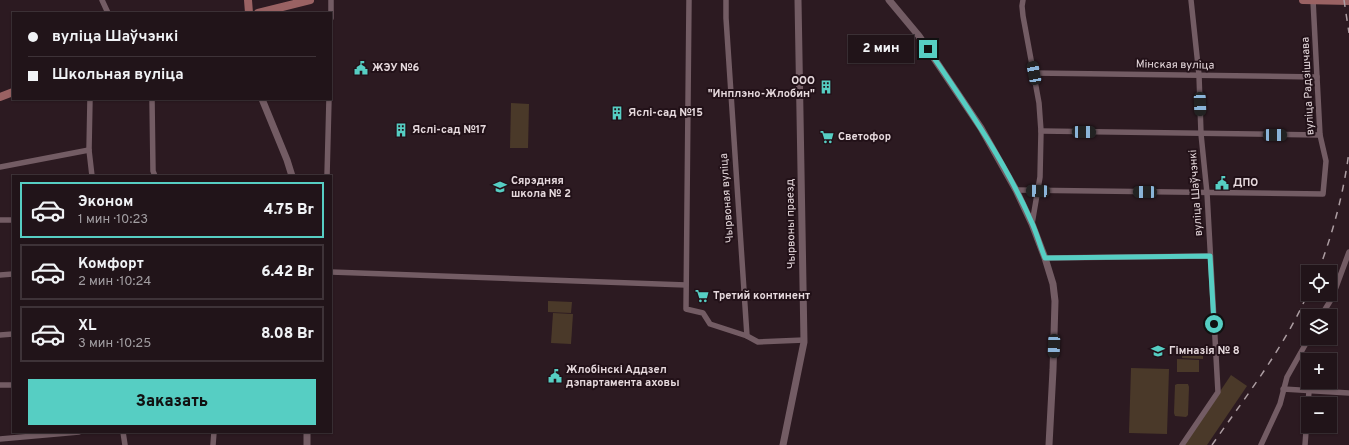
<!DOCTYPE html>
<html lang="ru">
<head>
<meta charset="utf-8">
<style>
	body { margin:0; font-family:Overpass,sans-serif; background:#2d2126; color:#f1f3f6; height:100vh; display:flex; flex-direction:column; font-size:15px; white-space:nowrap }
	* { box-sizing:border-box; margin:0 }
	p { font-size:13px; color:#a29ea2 }
	.icon { flex:none; width:22px; height:22px; fill:none; stroke:currentColor; stroke-width:2; stroke-linecap:round; stroke-linejoin:round }
	.map { position:relative; flex:1; overflow:hidden }
	.details { position:absolute; left:12px; top:175px; width:320px; height:258px; display:flex; flex-direction:column; background:#211419; border-radius:0px; box-shadow:0 1px 3px #0004,0 0 0 1px #3e3338 }
	.details>* { flex:none }
	.top-card { position:absolute; left:12px; top:12px; width:320px; height:88px; border-radius:0px; box-shadow:0 1px 3px #0004,0 0 0 1px #3e3338; display:grid; align-content:center; height:88px; padding:0 16px; background:#211419 }
	.fabs { position:absolute; left:1301px; top:265px; display:grid; gap:8px }
	.fabs a { display:grid; place-items:center; width:36px; height:36px; border-radius:0px; background:#211419; box-shadow:0 1px 3px #0004,0 0 0 1px #3e3338; font-size:20px }
	.end { position:absolute; width:18px; height:18px; margin:-9px; border:5px solid #56cec3; background:#111; box-shadow:0 0 0 2px #111 }
	.from { border-radius:50% }
	.bubble { position:absolute; height:28px; border-radius:0px; background:#211419; box-shadow:0 1px 3px #0004,0 0 0 1px #3e3338; font-size:13px; font-weight:800; line-height:28px; text-align:center }
	.car { position:absolute; width:12px; height:24px; margin:-12px -6px; border-radius:5px; box-shadow:0 0 3px 1px #0007; background:linear-gradient(#222 24%,#8ab4d8 0 40%,#222 0 76%,#8ab4d8 0 86%,#222 0) }
	.top-card b { display:flex; align-items:center; gap:14px; height:38px; font-size:15px }
	.top-card b+b { border-top:1px solid #3e3338 }
	.top-card i { width:10px; height:10px; background:#f1f3f6 }
	ul { padding:7px 0 0; list-style:none }
	li { display:flex; align-items:center; gap:12px; height:56px; margin:0 8px 6px; padding:0 8px; border:2px solid #3e3338; border-radius:0px }
	li div { flex:1 }
	li b { display:block; font-size:15px }
	li em { font-style:normal; font-weight:800 }
	li.active { border-color:#56cec3 }
	li>.icon { width:36px; height:36px; stroke-width:1.5 }
	.primary-button { display:flex; gap:8px; margin-top:auto; padding:8px 16px }
	.primary-button a { flex:1; height:46px; border-radius:0px; background:#56cec3; color:#111; font-size:16px; font-weight:800; line-height:46px; text-align:center }
	.map>svg:first-child { display:block }
	.green { fill:#4a3929 }
	.lines { fill:none; stroke-linecap:round; stroke-linejoin:round }
	.minor { stroke:#735c64; stroke-width:5.5 }
	.tertiary { stroke:#735c64; stroke-width:7 }
	.secondary { stroke:#9a6263; stroke-width:8 }
	.rail { stroke:#ac9da2; stroke-width:1.5; stroke-dasharray:7 7; stroke-linecap:butt }
	.route { stroke:#56cec3; stroke-width:5 }
	.labels { text-anchor:middle; dominant-baseline:central; stroke-width:4; stroke-linejoin:round; paint-order:stroke }
	.street-label { font-size:11px; fill:#e6d9dd; stroke:#221118 }
	.poi-label { font-size:11px; font-weight:bold; fill:#e6d9dd; stroke:#221118; text-anchor:start }
</style>
</head>
<body>
<div class="map">
<svg width="1349" height="445" viewBox="0 0 1349 445">
	<rect width="100%" height="100%" fill="#2c1a21"/>
	<g class="green">
		<polygon points="511,103 529,104 528,148 510,148"/>
		<polygon points="548,301 572,302 571,313 548,312"/>
		<polygon points="553,313 573,314 571,344 551,343"/>
		<polygon points="1183,349 1203,350 1203,359 1182,358"/>
		<polygon points="1177,359 1199,360 1199,372 1177,372"/>
		<polygon points="1131,368 1169,369 1167,434 1129,433"/>
		<polygon points="1231,375 1247,386 1207,445 1184,445"/>
		<polygon points="1177,384 1188,384 1189,387 1188,415 1186,417 1175,416 1174,413 1175,385"/>
	</g>
	<g class="lines">
		<g class="minor">
			<polyline points="102,0 108,13"/>
			<polyline points="689,0 686,309 703,313 710,324 747,336"/>
			<polyline points="726,0 726,18 747,336 758,342 804,340"/>
			<polyline points="1023,0 1022,6 1023,16 1039,103 1041,131 1040,177 1032,224"/>
			<polyline points="331,18 331,0"/>
			<polyline points="1034,73 1317,77"/>
			<polyline points="90,99 89,150 92,176"/>
			<polyline points="152,99 153,171 155,176"/>
			<polyline points="1041,131 1320,135"/>
			<polyline points="0,167 89,150"/>
			<polyline points="327,176 329,99"/>
			<polyline points="1016,190 1323,194 1326,161 1320,135 1313,0"/>
			<polyline points="0,220 13,220"/>
			<polyline points="1045,258 1210,256"/>
			<polyline points="331,272 686,285"/>
			<polyline points="0,275 13,274"/>
			<polyline points="1321,316 1332,298 1349,252"/>
			<polyline points="0,335 13,334"/>
			<polyline points="0,385 13,385"/>
			<polyline points="1283,389 1349,393"/>
			<polyline points="123,432 125,445"/>
			<polyline points="0,439 79,432"/>
			<polyline points="213,445 214,432"/>
			<polyline points="1182,445 1218,392 1207,193 1201,134 1199,75 1191,0"/>
			<polyline points="1261,445 1280,404 1287,377 1309,338"/>
			<polyline points="1305,445 1309,391"/>
		</g>
		<g class="tertiary">
			<polyline points="889,0 919,36 981,128 1016,190 1032,224 1045,258 1053,284 1055,301 1053,370 1049,445"/>
			<polyline points="262,99 287,160 292,176"/>
			<polyline points="307,432 307,445"/>
			<polyline points="783,445 804,342 798,0"/>
		</g>
		<g class="secondary">
			<polyline points="248,0 249,13"/>
			<polyline points="1303,0 1349,1"/>
			<polyline points="258,13 310,0"/>
			<polyline points="0,97 13,92"/>
		</g>
		<g class="rail">
			<polyline points="1344,0 1349,33"/>
			<path d="M1318,272C1333,233 1344,192 1349,151"/>
			<path d="M1212,445C1246,396 1284,348 1308,293"/>
		</g>
	</g>
	<g class="lines">
		<path class="route" d="M928,49C966,105 1005,161 1032,223C1037,234 1040,246 1045,258L1210,256L1214,324"/>
	</g>
	<defs>
		<g id="civic-bare" transform="scale(1.08)"><path d="M-.6-6.5H3V-4.5H.6V-3L4-1V1h2V6H-6V1h2V-1L-.6-3ZM-1.2 2.5V6h2.4V2.5Z" fill="#56cec3" stroke="#221118" stroke-width="2.5" paint-order="stroke"/></g>
		<g id="building-bare" transform="scale(1.08)"><path d="M-4-6H4V6H1V3H-1V6H-4ZM-2.5-4.3h1.7v1.8h-1.7ZM.8-4.3h1.7v1.8H.8ZM-2.5-1h1.7V.8h-1.7ZM.8-1h1.7V.8H.8Z" fill="#56cec3" stroke="#221118" stroke-width="2.5" paint-order="stroke"/></g>
		<g id="supermarket-bare" transform="scale(1.08)"><path d="M-6-5.5h2.5l.6 2H6L4.5 2H-2.5L-4.4-4H-6ZM-1.5 3.2a1.3 1.3 0 1 0 .1 0ZM3 3.2a1.3 1.3 0 1 0 .1 0Z" fill="#56cec3" stroke="#221118" stroke-width="2.5" paint-order="stroke"/></g>
		<g id="school-bare" transform="scale(1.08)"><path d="M0-5L7-2L0 1L-7-2ZM-4 1L0 2.5L4 1V4Q0 6-4 4Z" fill="#56cec3" stroke="#221118" stroke-width="2.5" paint-order="stroke"/></g>
	</defs>
	<g fill-rule="evenodd">
		<use href="#civic-bare" x="361" y="68"/>
		<use href="#building-bare" x="826" y="87"/>
		<use href="#building-bare" x="617" y="113"/>
		<use href="#building-bare" x="401" y="130"/>
		<use href="#supermarket-bare" x="827" y="137"/>
		<use href="#civic-bare" x="1222" y="183"/>
		<use href="#school-bare" x="500" y="187"/>
		<use href="#supermarket-bare" x="702" y="296"/>
		<use href="#school-bare" x="1158" y="351"/>
		<use href="#civic-bare" x="555" y="376"/>
	</g>
	<g class="labels">
		<g class="street-label">
			<text transform="translate(1175 65) rotate(1)">Мінская вуліца</text>
			<text transform="translate(1308 86) rotate(-93)">вуліца Радзішчава</text>
			<text transform="translate(1196 193) rotate(-94)">вуліца Шаўчэнкі</text>
			<text transform="translate(727 198) rotate(-94)">Чырвоная вуліца</text>
			<text transform="translate(791 224) rotate(-91)">Чырвоны праезд</text>
		</g>
		<g class="poi-label">
			<text x="372" y="68">ЖЭУ №6</text>
			<text x="815" y="81" text-anchor="end">ООО<tspan x="815" dy="13">"Инплэно-Жлобин"</tspan></text>
			<text x="628" y="113">Яслі-сад №15</text>
			<text x="412" y="130">Яслі-сад №17</text>
			<text x="838" y="137">Светофор</text>
			<text x="511" y="181">Сярэдняя<tspan x="511" dy="13">школа № 2</tspan></text>
			<text x="1233" y="183">ДПО</text>
			<text x="713" y="296">Третий континент</text>
			<text x="1169" y="351">Гімназія № 8</text>
			<text x="566" y="370">Жлобінскі Аддзел<tspan x="566" dy="13">дэпартамента аховы</tspan></text>
		</g>
	</g>
</svg>
<div class="fabs">
<a><svg class="icon" aria-label="locate" viewBox="0 0 24 24"><circle cx="12" cy="12" r="6"/><path d="M12 2v4M12 18v4M2 12h4M18 12h4"/></svg></a>
<a><svg class="icon" aria-label="layers" viewBox="0 0 24 24"><path d="M12 4l9 5-9 5-9-5zM3 14l9 5 9-5"/></svg></a>
<a>+</a>
<a>−</a>
</div>
<i class="end from" style="left:1214px;top:324px"></i>
<i class="end" style="left:928px;top:49px"></i>
<div class="bubble" style="left:848px;top:35px;width:66px">2 мин</div>
<i class="car" style="left:1034px;top:73px;rotate:349deg"></i>
<i class="car" style="left:1200px;top:104px;rotate:178deg"></i>
<i class="car" style="left:1084px;top:132px;rotate:91deg"></i>
<i class="car" style="left:1275px;top:135px;rotate:91deg"></i>
<i class="car" style="left:1038px;top:191px;rotate:272deg"></i>
<i class="car" style="left:1145px;top:192px;rotate:271deg"></i>
<i class="car" style="left:1054px;top:346px;rotate:182deg"></i>
<div class="top-card">
<b><i class="from"></i>вуліца Шаўчэнкі</b>
<b><i></i>Школьная вуліца</b>
</div>
<section class="details">
<ul>
<li class="active"><svg class="icon" aria-label="car" viewBox="0 0 24 24"><path d="M5 17H2v-5l4-1 3-4h7l3 4 3 1v5h-3M9 17h6M6 11h13"/><circle cx="7" cy="17" r="2"/><circle cx="17" cy="17" r="2"/></svg><div><b>Эконом</b><p>1 мин · 10:23</p></div><em>4.75 Br</em></li>
<li><svg class="icon" aria-label="car" viewBox="0 0 24 24"><path d="M5 17H2v-5l4-1 3-4h7l3 4 3 1v5h-3M9 17h6M6 11h13"/><circle cx="7" cy="17" r="2"/><circle cx="17" cy="17" r="2"/></svg><div><b>Комфорт</b><p>2 мин · 10:24</p></div><em>6.42 Br</em></li>
<li><svg class="icon" aria-label="car" viewBox="0 0 24 24"><path d="M5 17H2v-5l4-1 3-4h7l3 4 3 1v5h-3M9 17h6M6 11h13"/><circle cx="7" cy="17" r="2"/><circle cx="17" cy="17" r="2"/></svg><div><b>XL</b><p>3 мин · 10:25</p></div><em>8.08 Br</em></li>
</ul>
<div class="primary-button"><a>Заказать</a></div>
</section>
</div>
</body>
</html>
